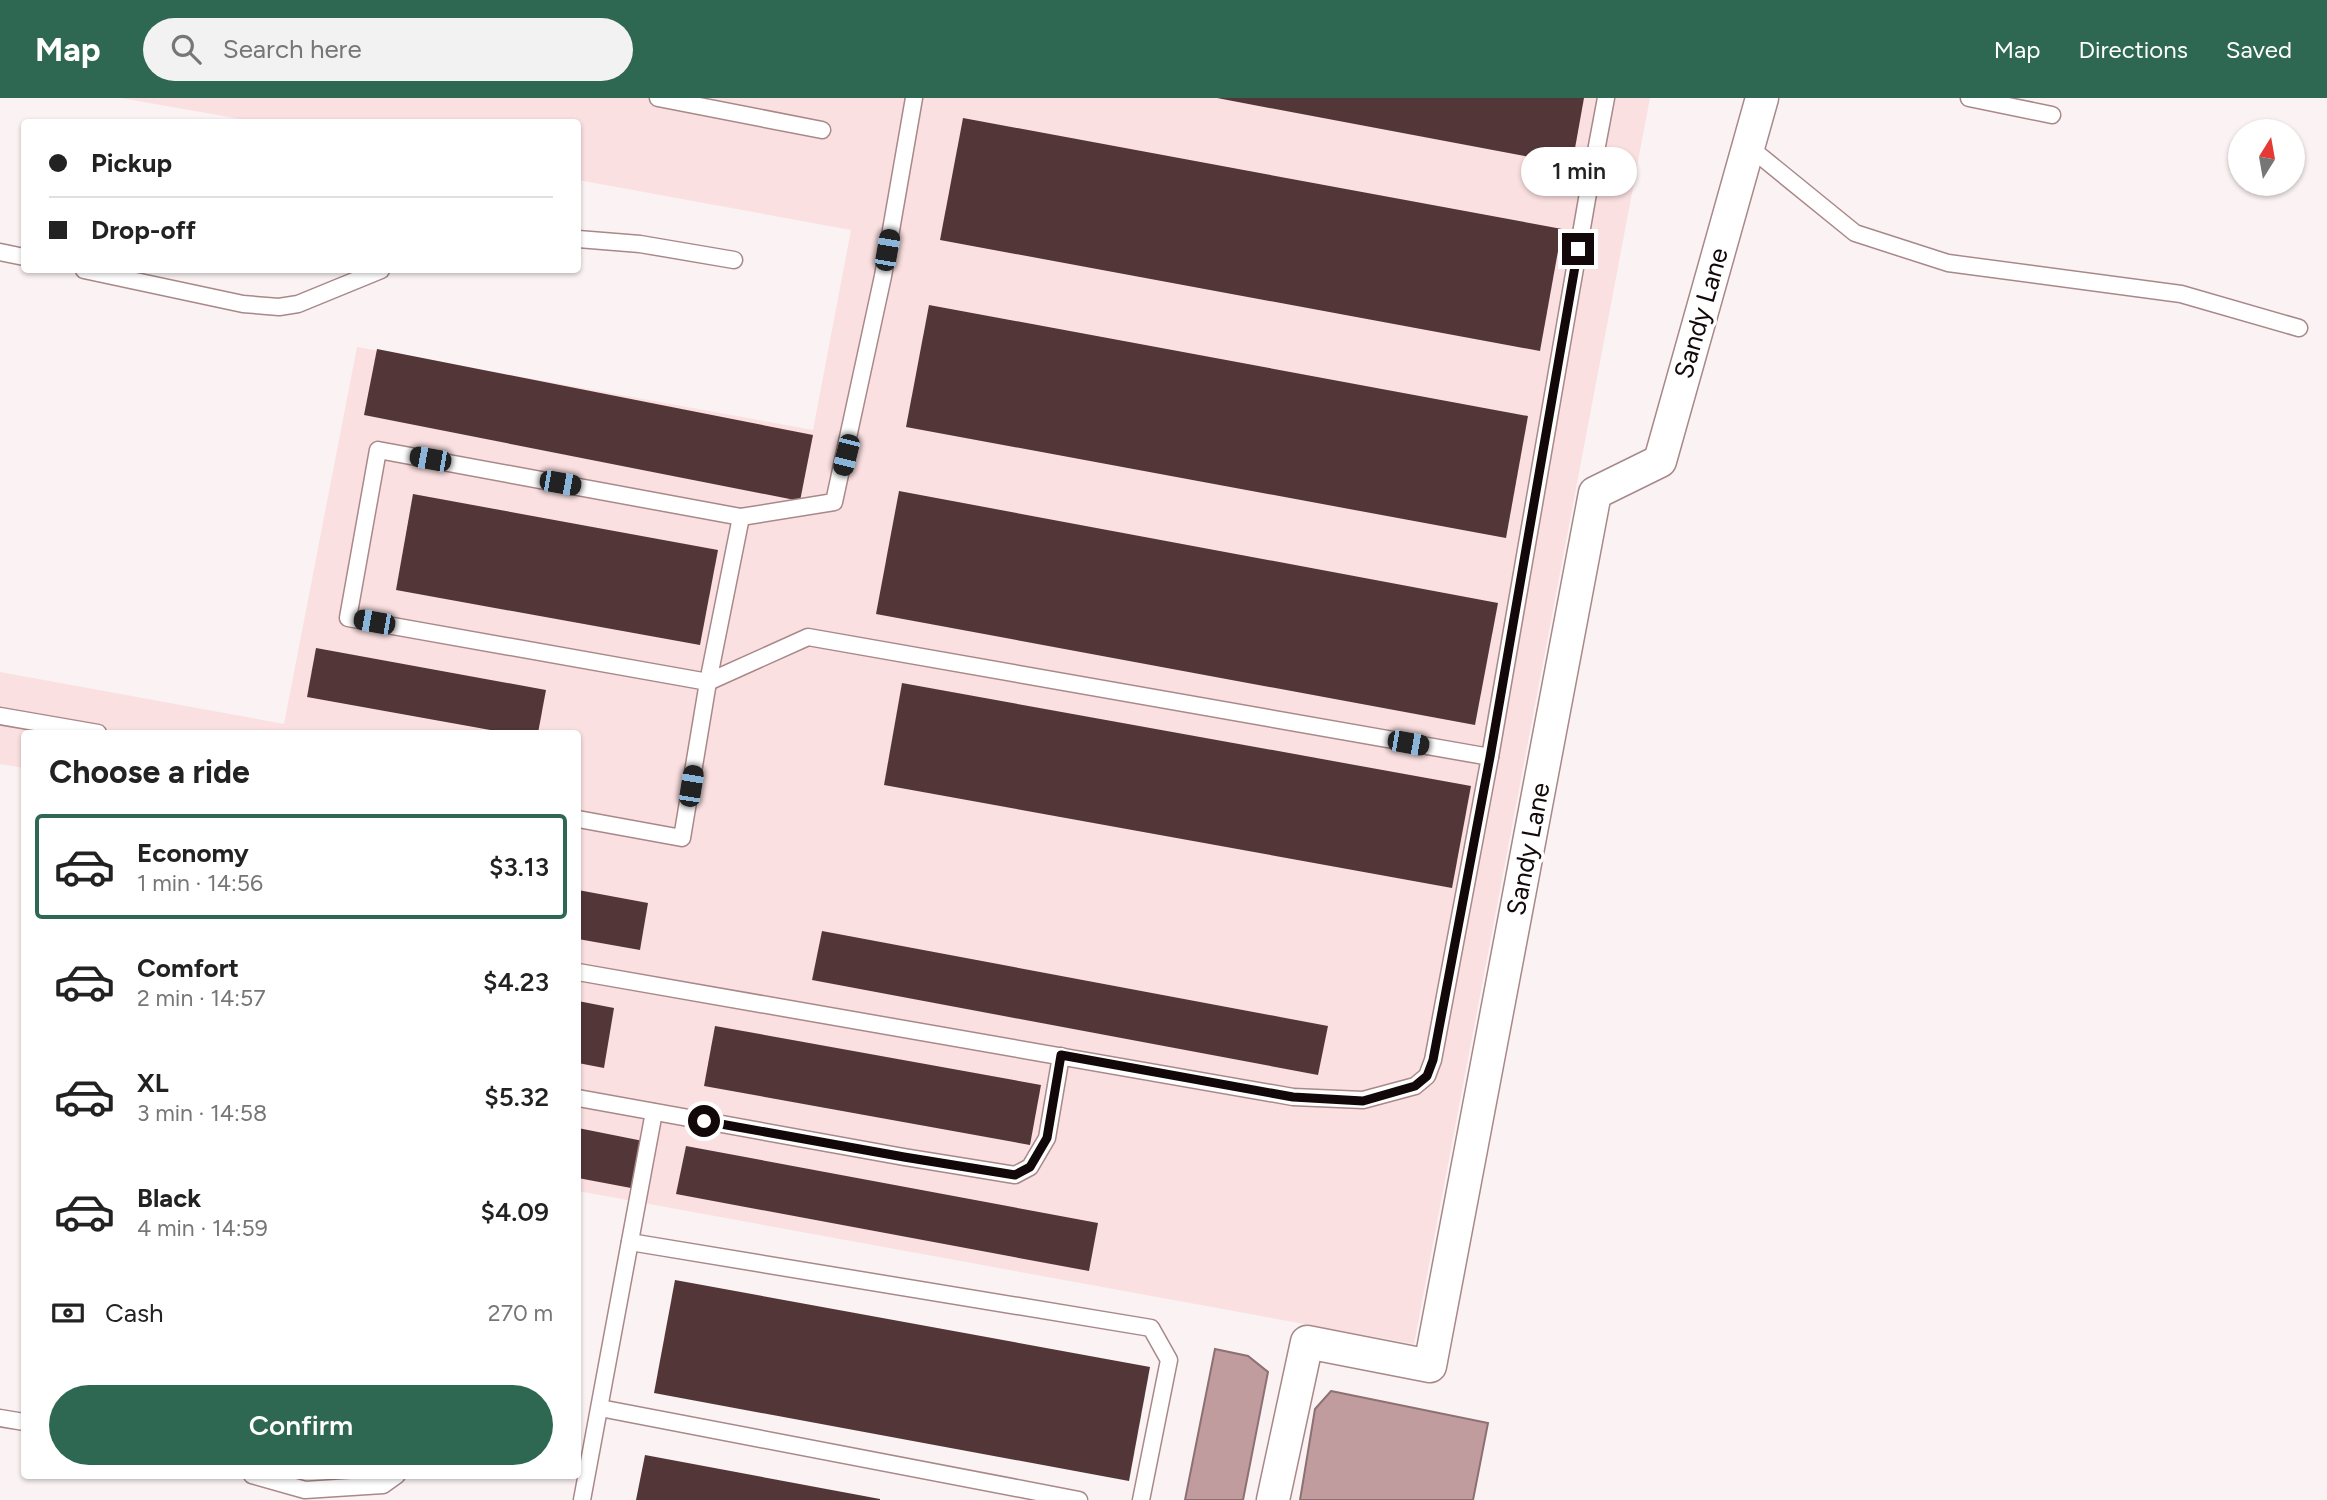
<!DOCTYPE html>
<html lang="en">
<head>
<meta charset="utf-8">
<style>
	body { margin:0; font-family:Figtree,sans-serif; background:#f2f2f2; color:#222; height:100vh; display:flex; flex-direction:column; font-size:26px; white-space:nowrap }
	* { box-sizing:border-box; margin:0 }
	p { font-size:23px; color:#767676 }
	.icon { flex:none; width:38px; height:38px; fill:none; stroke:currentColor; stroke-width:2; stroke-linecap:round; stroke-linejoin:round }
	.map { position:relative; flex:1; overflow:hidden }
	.details { position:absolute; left:21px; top:632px; width:560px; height:749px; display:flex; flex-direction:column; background:#fff; border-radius:7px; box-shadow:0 2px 5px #0004 }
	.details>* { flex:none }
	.guide { position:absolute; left:21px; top:21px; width:560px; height:154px; border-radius:7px; box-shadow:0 2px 5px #0004; display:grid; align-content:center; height:154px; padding:0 28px; background:#fff }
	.needle { width:46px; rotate:11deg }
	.buttons { position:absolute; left:2228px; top:21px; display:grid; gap:14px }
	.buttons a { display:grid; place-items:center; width:77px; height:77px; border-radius:50%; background:#fff; box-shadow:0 2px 5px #0004; font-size:35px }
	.end { position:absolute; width:32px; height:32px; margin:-16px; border:9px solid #130809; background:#fff; box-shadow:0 0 0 4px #fff }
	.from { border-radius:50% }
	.bubble { position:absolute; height:49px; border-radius:24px; background:#fff; box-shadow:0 2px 5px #0004; font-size:23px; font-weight:600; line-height:49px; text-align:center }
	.car { position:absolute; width:21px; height:42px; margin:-21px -10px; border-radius:9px; box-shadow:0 0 5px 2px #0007; background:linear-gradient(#222 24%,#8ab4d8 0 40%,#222 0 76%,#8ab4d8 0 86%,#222 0) }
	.guide b { display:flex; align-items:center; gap:24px; height:66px; font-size:26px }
	.guide b+b { border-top:2px solid #e0e0e0 }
	.guide i { width:18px; height:18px; background:#222 }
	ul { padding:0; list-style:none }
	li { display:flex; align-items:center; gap:21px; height:105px; margin:0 14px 10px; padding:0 14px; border:4px solid transparent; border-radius:7px }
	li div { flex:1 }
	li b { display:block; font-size:26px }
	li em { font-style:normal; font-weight:600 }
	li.on { border-color:#2e6852 }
	li>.icon { width:63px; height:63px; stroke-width:1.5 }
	h2 { padding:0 28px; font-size:32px; line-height:84px }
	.pay { display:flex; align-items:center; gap:18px; height:77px; padding:0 28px; font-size:26px }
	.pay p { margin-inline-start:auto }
	.button { display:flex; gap:14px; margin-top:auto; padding:14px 28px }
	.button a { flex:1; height:80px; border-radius:42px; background:#2e6852; color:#fff; font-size:28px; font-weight:600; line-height:80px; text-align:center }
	header { display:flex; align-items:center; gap:42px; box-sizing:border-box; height:98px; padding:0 35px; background:#2e6852; color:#fff }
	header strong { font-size:33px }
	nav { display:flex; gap:38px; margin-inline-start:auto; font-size:24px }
	.search { width:490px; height:63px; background:#f2f2f2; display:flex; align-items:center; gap:18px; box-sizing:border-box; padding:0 24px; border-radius:38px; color:#767676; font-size:26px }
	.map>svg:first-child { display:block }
	.built { fill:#fbe0e1 }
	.water { fill:#c19c9e; stroke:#8d7071; stroke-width:2 }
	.building { fill:#533738 }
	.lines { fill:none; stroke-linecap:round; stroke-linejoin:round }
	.lane-casing { stroke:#a98889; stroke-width:19 }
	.street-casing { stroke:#a98889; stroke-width:35 }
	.lane { stroke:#fff; stroke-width:16 }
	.street { stroke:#fff; stroke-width:32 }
	.route { stroke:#130809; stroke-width:9 }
	.labels { text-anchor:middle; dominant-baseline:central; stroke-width:7; stroke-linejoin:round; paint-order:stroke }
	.street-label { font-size:26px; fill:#130809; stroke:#fff }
</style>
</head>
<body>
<header>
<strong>Map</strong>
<div class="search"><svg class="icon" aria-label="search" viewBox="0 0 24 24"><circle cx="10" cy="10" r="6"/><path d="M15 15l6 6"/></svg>Search here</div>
<nav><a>Map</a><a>Directions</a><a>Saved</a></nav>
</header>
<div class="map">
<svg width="2327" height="1402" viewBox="0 0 2327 1402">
	<rect width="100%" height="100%" fill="#faf2f3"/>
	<polygon class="built" points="121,0 1650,0 1414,1246 578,1093 578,635 24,635 24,670 0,666 0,574 284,626 357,249 813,332 851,132 578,82 578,24 257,24"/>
	<g class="water">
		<polygon points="1215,1251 1248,1258 1268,1274 1243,1402 1185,1402"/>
		<polygon points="1331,1293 1488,1325 1473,1402 1300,1402 1315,1311"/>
	</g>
	<g class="building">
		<polygon points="1217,0 1584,0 1572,67"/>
		<polygon points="963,20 1562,131 1540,253 940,142"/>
		<polygon points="929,207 1528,318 1506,440 906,329"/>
		<polygon points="377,251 813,337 800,403 364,317"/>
		<polygon points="899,393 1498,505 1475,627 876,516"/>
		<polygon points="413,396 718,452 700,547 396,492"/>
		<polygon points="316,550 546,592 538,635 507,635 307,599"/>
		<polygon points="902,585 1471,688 1452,790 884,687"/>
		<polygon points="578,792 648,805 640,852 578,841"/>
		<polygon points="822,833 1328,928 1318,977 812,882"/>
		<polygon points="578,903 614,910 604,970 578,965"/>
		<polygon points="715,928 1041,987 1030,1047 704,988"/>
		<polygon points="578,1030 643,1043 631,1090 578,1080"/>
		<polygon points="686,1048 1098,1125 1089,1173 676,1096"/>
		<polygon points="675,1182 1150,1269 1129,1383 654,1295"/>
		<polygon points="645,1357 880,1401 880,1402 636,1402"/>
	</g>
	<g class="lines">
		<g class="lane-casing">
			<g id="lane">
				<polyline points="658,0 822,32"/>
				<polyline points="1969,0 2052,17"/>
				<polyline points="1748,48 1855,135 1948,165 2181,196 2299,230"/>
				<polyline points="578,141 640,146 734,162"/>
				<polyline points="0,154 24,159"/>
				<polyline points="84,172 243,206 279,209 298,206 381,172"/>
				<polyline points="708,584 808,539 1490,659 1587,101 1606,0"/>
				<polyline points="708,584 741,419"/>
				<polyline points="0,618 98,635"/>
				<polyline points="578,721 682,740 708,584 348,520 378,352 741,419 834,404 883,178 914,0"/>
				<polyline points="578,874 1293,999 1363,1002 1415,988 1427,978 1433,962 1490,659"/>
				<polyline points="578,1000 904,1059 1015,1077 1030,1069 1047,1040 1061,958"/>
				<polyline points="630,1144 1151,1230 1169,1262 1141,1402"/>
				<polyline points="600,1310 1079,1402"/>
				<polyline points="0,1320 24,1324"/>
				<polyline points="252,1377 305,1392 383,1387 397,1377"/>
				<polyline points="582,1402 654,1014"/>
			</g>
		</g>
		<g class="street-casing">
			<polyline id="street" points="1273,1402 1307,1244 1430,1268 1595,395 1660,363 1762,0"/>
		</g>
		<use href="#lane" class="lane"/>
		<use href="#street" class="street"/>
	</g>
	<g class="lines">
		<polyline class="route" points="704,1023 904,1059 1015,1077 1030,1069 1047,1040 1061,957 1293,999 1363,1003 1415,988 1427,978 1433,962 1490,659 1578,151"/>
	</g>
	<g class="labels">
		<g class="street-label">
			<text transform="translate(1701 215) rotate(-74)">Sandy Lane</text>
			<text transform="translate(1528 751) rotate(-79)">Sandy Lane</text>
		</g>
	</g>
</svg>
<div class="buttons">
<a><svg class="needle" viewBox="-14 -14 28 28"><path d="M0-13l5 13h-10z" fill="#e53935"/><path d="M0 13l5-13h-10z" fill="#767676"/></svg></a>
</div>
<i class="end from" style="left:704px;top:1023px"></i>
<i class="end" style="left:1578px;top:151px"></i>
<div class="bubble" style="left:1521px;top:49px;width:116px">1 min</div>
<i class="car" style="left:887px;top:152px;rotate:10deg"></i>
<i class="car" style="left:846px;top:357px;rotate:194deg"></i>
<i class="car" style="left:430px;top:361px;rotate:280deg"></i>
<i class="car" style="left:560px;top:385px;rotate:100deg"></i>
<i class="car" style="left:374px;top:524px;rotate:280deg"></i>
<i class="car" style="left:1408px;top:645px;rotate:100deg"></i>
<i class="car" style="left:691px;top:688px;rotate:9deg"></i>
<div class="guide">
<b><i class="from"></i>Pickup</b>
<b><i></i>Drop-off</b>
</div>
<section class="details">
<h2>Choose a ride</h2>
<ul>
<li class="on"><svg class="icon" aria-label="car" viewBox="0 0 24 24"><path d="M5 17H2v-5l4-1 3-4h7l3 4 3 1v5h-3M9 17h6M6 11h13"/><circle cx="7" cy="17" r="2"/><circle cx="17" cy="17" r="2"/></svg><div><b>Economy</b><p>1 min · 14:56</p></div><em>$3.13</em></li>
<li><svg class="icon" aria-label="car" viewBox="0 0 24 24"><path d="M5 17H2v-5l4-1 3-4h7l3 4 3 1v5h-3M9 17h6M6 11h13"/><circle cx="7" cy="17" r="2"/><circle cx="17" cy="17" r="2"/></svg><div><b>Comfort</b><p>2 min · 14:57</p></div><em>$4.23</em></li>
<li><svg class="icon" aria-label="car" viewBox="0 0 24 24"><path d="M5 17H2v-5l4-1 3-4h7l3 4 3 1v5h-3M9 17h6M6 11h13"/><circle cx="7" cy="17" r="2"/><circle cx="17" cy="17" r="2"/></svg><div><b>XL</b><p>3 min · 14:58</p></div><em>$5.32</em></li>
<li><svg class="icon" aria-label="car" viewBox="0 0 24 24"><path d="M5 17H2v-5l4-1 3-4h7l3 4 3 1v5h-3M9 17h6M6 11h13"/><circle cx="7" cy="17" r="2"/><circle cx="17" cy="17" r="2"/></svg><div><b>Black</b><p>4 min · 14:59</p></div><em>$4.09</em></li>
</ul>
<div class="pay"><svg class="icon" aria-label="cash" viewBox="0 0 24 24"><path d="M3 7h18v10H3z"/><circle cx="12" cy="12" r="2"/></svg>Cash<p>270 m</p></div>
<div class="button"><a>Confirm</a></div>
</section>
</div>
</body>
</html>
